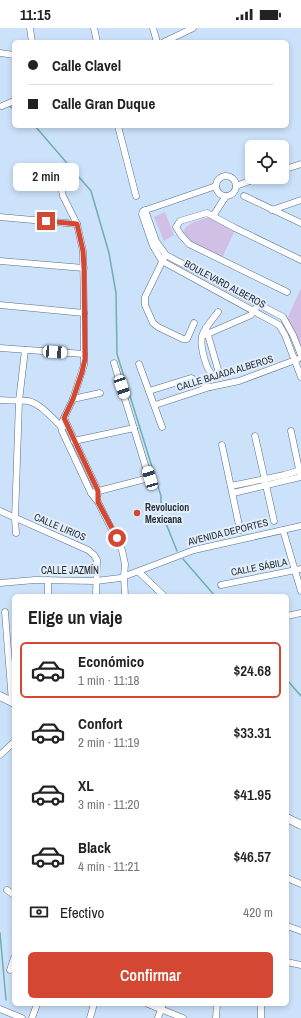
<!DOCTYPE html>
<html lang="es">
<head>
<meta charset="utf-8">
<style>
	body { margin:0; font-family:"Archivo Narrow",sans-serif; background:#f2f2f2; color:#222; height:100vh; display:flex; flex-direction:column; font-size:15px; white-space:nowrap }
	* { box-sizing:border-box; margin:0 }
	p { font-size:13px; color:#767676 }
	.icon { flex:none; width:22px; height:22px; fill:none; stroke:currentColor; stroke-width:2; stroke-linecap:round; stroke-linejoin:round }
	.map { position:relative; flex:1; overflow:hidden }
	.side { position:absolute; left:12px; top:566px; width:277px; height:412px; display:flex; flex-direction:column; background:#fff; border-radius:6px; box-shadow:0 2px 6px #0003 }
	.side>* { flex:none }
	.hud { position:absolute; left:12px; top:12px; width:277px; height:88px; border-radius:6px; box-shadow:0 2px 6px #0003; display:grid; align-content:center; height:88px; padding:0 16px; background:#fff }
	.tools { position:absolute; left:245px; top:112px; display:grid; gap:8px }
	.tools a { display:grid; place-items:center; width:44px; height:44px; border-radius:6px; background:#fff; box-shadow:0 2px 6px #0003; font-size:20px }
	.end { position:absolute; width:18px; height:18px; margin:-9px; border:5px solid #d34733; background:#fff; box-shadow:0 0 0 2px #fff }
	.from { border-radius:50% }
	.bubble { position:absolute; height:28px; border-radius:6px; background:#fff; box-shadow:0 2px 6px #0003; font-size:13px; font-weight:600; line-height:28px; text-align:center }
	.car { position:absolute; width:12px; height:24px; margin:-12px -6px; border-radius:5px; box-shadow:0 0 3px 1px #0007; background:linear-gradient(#fff 24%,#345 0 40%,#fff 0 76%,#345 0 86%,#fff 0) }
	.hud b { display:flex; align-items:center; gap:14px; height:38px; font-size:15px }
	.hud b+b { border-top:1px solid #e0e0e0 }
	.hud i { width:10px; height:10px; background:#222 }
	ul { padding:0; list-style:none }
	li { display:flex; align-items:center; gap:12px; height:56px; margin:0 8px 6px; padding:0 8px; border:2px solid transparent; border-radius:6px }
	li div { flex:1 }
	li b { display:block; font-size:15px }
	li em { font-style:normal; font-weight:600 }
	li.current { border-color:#d34733 }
	li>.icon { width:36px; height:36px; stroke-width:1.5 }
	h2 { padding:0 16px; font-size:18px; line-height:48px }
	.pay { display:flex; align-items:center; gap:10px; height:44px; padding:0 16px; font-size:15px }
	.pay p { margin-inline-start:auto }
	.button { display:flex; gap:8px; margin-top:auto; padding:8px 16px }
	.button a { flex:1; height:46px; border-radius:6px; background:#d34733; color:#fff; font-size:16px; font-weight:600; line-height:46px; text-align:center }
	.status { display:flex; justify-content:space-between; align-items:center; height:28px; padding:0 20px; background:#fff; direction:ltr }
	.status svg { height:11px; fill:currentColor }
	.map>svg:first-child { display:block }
	.green { fill:#d1bfe5 }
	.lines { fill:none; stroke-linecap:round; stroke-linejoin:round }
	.stream { stroke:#6fafae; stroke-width:1.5 }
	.street-casing { stroke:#576f89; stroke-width:7 }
	.secondary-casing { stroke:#576f89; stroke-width:9 }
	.street { stroke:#fff; stroke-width:6 }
	.secondary { stroke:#fff; stroke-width:8 }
	.route { stroke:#d34733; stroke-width:5 }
	.poi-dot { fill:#d34733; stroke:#e3eefa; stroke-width:1.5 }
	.labels { text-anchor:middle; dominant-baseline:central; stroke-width:4; stroke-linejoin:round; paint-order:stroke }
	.street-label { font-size:10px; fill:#232d38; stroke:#e3eefa }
	.poi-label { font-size:10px; font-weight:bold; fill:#232d38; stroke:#e3eefa; text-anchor:start }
</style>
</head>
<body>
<div class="status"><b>11:15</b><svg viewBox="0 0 49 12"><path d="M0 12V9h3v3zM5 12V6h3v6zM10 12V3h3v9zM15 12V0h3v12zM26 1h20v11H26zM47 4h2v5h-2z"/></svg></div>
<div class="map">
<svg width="301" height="990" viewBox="0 0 301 990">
	<rect width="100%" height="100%" fill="#cce2fa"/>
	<g class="green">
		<polygon points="165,184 174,207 164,213 154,189"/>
		<path d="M209,189L235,202L222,230L190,213L183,205C186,194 199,193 209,189Z"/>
		<polygon points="301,260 301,316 287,291"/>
	</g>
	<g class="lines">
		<g class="stream">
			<polyline points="9,78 14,81"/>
			<polyline points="35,98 91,163 109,225 116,265 117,326 161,468 161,483 177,523"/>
			<polyline points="183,531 215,568"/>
			<polyline points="287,652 301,668"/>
			<polyline points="0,905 6,972"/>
		</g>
		<g class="street-casing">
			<g id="street">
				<polyline points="30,0 32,14"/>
				<polyline points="94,0 97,14"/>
				<polyline points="153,0 157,14"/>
				<polyline points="164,14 193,0"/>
				<polyline points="0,25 14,27"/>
				<polyline points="2,78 14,73"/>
				<polyline points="118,98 136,168"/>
				<polyline points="282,142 301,136"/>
				<polyline points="59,148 63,168 77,196 83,223 84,285 84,337 73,371 64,390 61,398 62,403 91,465 98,474 122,522 125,536 124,549 125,568"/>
				<circle cx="226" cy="158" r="10"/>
				<polyline points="216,158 143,183 142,186 153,218 162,233 171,238 279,297 285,307 301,349"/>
				<polyline points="236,158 261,149"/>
				<polyline points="244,168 301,195"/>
				<polyline points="145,182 156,213 166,227 283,289 293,307 301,327"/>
				<polyline points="272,182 301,172"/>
				<polyline points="213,188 226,168"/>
				<polyline points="0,189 77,196"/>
				<polyline points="164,230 145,269 145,277 153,295 158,299 183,311 187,311 194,295"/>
				<polyline points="0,233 84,240"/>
				<polyline points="287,264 189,216 181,207 176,199 180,193 207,185 235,200 301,232"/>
				<polyline points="0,277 84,285"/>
				<path d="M206,300L219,345L216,349C206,346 200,318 202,308C205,299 213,291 218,284"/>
				<polyline points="205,307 251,287 256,280"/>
				<polyline points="0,320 84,326"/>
				<polyline points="139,336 162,399"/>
				<polyline points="149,363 191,350 210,359"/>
				<polyline points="73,371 100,365"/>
				<path d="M0,372C9,373 20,372 28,373C41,376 52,390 61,398H64"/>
				<polyline points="155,377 210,359 239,353 298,331"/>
				<polyline points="64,390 98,463 98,466"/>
				<polyline points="291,403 300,446"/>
				<polyline points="255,408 274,493"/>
				<polyline points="74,413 134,400"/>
				<polyline points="222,417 240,502"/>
				<polyline points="231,458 284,447 301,442"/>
				<polyline points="91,465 149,450 114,335"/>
				<polyline points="233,465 301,449"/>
				<polyline points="0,483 88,522 94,527 97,532 96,568"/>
				<polyline points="283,502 301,563"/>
				<polyline points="16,505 15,491 19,373 25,322"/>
				<polyline points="139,544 164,568"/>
				<polyline points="48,552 48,568"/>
				<polyline points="0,555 35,552 96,553 120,550 194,522 301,498"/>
				<polyline points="221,557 301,541"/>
				<polyline points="5,584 12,674"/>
				<polyline points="287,588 301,585"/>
				<polyline points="0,727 14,714"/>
				<polyline points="287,850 301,856"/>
				<polyline points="7,862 14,867"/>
				<polyline points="287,898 301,903"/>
				<polyline points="287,934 301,937"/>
				<polyline points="10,942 14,930"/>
				<polyline points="148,976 183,990"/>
				<polyline points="261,976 261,990"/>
				<polyline points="0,981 22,990"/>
				<polyline points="32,990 37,976"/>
				<polyline points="90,990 94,976"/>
				<polyline points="158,990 163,976"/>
				<polyline points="216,990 217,976"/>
			</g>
		</g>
		<g class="secondary-casing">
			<g id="secondary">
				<polyline points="0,668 14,675"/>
				<polyline points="287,790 301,797"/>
			</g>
		</g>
		<use href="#street" class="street"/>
		<use href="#secondary" class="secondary"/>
	</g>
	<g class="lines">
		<polyline class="route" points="46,193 77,196 83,223 84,240 85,331 82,344 73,371 64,390 98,463 98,474 117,510"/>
	</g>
	<circle class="poi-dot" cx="137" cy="485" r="4"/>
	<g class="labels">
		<g class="street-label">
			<text transform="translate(225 256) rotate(28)">BOULEVARD ALBEROS</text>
			<text transform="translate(225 345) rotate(-17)">CALLE BAJADA ALBEROS</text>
			<text transform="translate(60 499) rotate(23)">CALLE LIRIOS</text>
			<text transform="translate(228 504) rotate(-14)">AVENIDA DEPORTES</text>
			<text transform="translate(259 539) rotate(-11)">CALLE SÁBILA</text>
			<text x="70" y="542">CALLE JAZMÍN</text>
		</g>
		<g class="poi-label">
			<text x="145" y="479">Revolucion<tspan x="145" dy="12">Mexicana</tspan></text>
		</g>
	</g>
</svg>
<div class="tools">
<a><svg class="icon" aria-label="locate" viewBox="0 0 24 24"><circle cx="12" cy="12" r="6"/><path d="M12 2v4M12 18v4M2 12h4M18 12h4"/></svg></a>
</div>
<i class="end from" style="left:117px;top:510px"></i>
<i class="end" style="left:46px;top:193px"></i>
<div class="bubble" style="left:13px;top:135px;width:66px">2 min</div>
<i class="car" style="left:55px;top:324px;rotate:94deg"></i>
<i class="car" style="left:122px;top:359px;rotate:162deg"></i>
<i class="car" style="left:150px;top:450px;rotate:343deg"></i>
<div class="hud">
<b><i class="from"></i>Calle Clavel</b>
<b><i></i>Calle Gran Duque</b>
</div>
<section class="side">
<h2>Elige un viaje</h2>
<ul>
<li class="current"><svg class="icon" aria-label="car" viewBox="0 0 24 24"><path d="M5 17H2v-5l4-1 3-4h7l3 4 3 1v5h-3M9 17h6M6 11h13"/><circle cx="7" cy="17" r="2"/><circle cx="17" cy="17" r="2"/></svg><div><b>Económico</b><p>1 min · 11:18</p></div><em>$24.68</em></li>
<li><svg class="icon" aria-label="car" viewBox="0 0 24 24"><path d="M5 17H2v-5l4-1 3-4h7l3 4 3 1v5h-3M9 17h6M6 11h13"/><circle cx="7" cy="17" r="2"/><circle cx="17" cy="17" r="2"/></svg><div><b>Confort</b><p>2 min · 11:19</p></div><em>$33.31</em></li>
<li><svg class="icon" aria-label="car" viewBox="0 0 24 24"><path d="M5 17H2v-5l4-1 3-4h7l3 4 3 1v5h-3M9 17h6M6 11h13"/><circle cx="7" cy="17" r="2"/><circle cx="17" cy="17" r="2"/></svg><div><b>XL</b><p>3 min · 11:20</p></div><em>$41.95</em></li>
<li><svg class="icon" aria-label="car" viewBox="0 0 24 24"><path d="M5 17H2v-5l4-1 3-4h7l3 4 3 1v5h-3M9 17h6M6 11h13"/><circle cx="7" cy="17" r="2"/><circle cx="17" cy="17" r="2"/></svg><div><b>Black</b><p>4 min · 11:21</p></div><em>$46.57</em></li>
</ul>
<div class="pay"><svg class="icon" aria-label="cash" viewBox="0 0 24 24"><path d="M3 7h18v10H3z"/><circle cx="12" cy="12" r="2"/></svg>Efectivo<p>420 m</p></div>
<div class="button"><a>Confirmar</a></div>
</section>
</div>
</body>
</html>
